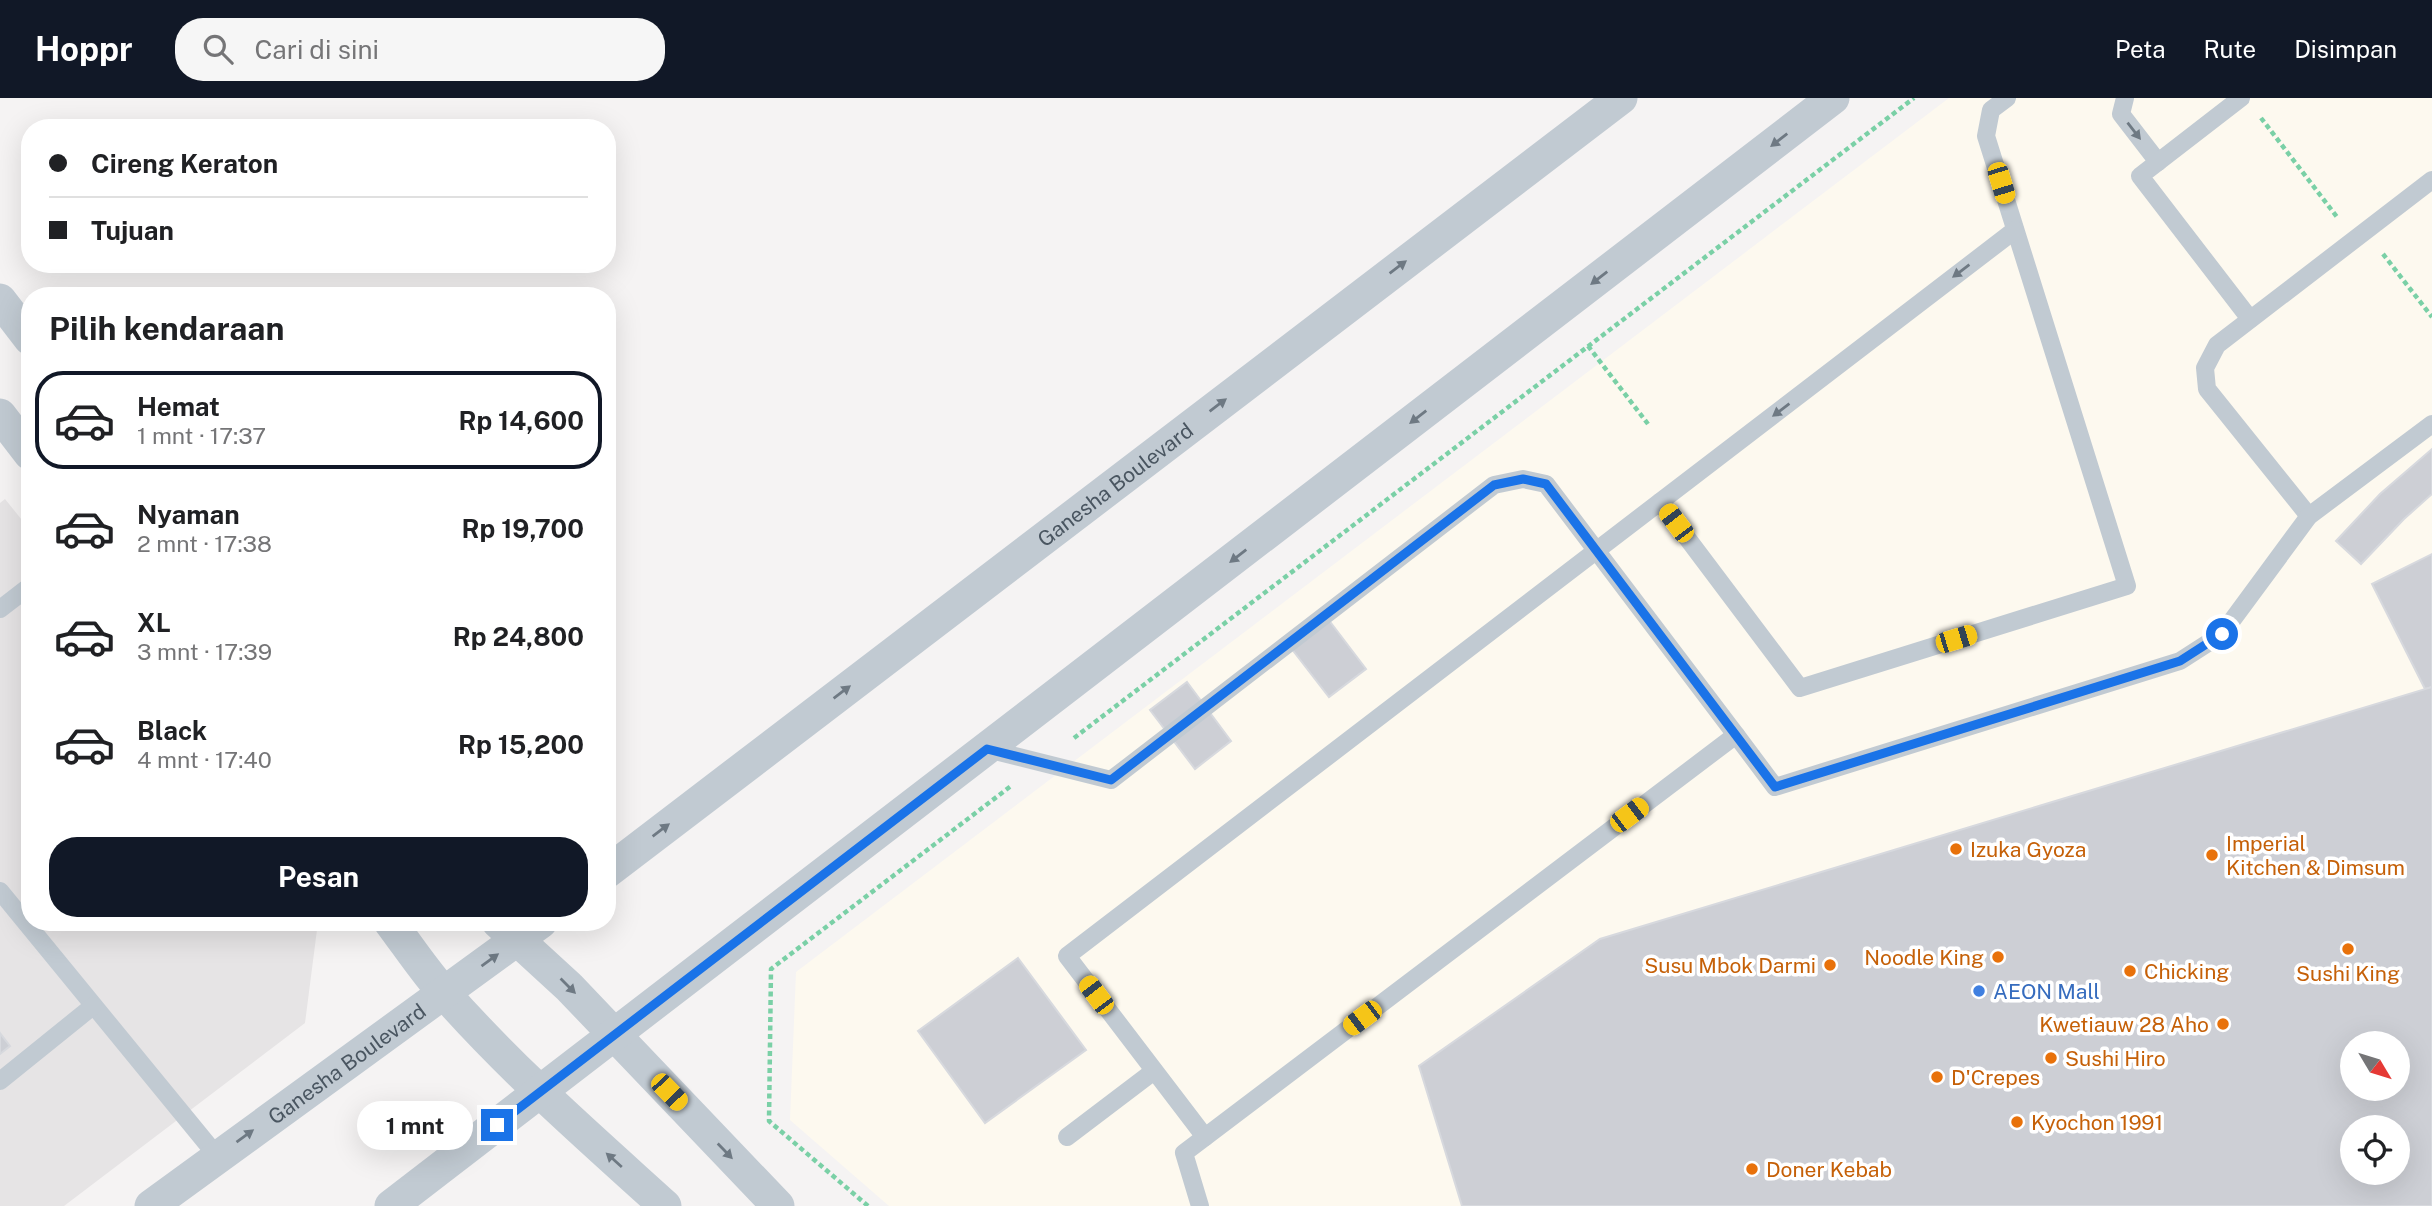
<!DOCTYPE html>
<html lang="id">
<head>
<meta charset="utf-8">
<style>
	body { margin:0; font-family:"Public Sans",sans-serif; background:#f6f6f6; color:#202124; height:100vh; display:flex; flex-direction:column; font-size:26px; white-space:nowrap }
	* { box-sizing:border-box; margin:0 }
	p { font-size:23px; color:#757577 }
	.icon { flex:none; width:38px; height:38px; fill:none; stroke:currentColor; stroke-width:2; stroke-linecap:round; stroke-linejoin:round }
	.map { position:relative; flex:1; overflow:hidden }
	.drawer { position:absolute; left:21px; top:189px; width:595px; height:644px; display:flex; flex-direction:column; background:#fff; border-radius:28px; box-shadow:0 7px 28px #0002 }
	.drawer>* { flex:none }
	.hud { position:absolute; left:21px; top:21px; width:595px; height:154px; border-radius:28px; box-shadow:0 7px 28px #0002; display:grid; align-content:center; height:154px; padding:0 28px; background:#fff }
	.needle { width:46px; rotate:128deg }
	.controls { position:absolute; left:2340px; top:933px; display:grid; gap:14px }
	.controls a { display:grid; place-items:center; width:70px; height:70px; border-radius:50%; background:#fff; box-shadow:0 7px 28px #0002; font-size:35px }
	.end { position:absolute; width:32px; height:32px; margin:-16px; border:9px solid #1a73e8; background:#fff; box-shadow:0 0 0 4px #fff }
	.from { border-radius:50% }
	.bubble { position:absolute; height:49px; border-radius:24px; background:#fff; box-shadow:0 7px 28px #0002; font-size:23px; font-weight:700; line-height:49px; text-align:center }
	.car { position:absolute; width:21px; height:42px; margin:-21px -10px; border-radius:9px; box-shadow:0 0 5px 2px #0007; background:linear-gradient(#f5c518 24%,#345 0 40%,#f5c518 0 76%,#345 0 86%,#f5c518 0) }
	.hud b { display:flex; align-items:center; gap:24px; height:66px; font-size:26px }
	.hud b+b { border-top:2px solid #e0e0e0 }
	.hud i { width:18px; height:18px; background:#202124 }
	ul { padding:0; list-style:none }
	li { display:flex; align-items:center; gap:21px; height:98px; margin:0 14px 10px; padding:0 14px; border:4px solid transparent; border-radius:28px }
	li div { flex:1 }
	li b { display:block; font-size:26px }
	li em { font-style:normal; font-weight:700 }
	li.current { border-color:#111827 }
	li>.icon { width:63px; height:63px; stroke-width:1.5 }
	h2 { padding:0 28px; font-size:32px; line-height:84px }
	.button { display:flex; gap:14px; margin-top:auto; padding:14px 28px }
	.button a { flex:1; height:80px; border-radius:28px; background:#111827; color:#fff; font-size:28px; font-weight:700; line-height:80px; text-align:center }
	header { display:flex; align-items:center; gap:42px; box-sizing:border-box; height:98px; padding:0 35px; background:#111827; color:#fff }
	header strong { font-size:33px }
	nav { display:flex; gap:38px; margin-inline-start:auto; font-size:24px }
	.search { width:490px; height:63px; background:#f6f6f6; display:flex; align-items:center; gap:18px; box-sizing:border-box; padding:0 24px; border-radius:28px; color:#757577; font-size:26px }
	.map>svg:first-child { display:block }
	.commercial { fill:#fdf9ef; fill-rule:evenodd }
	.education { fill:#e6e4e5 }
	.building { fill:#cdcfd5; stroke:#d7d9de; stroke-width:2; fill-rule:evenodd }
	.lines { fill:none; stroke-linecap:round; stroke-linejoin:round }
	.path { stroke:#7ad0a6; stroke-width:4.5; stroke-dasharray:5 3.5; stroke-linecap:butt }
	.service { stroke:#c1cad2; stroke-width:18 }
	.minor { stroke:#c1cad2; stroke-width:33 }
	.oneway { fill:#6e7983 }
	.route { stroke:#1a73e8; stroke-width:9 }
	.food-dot { fill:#e8710a; stroke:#fff; stroke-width:2.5 }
	.shop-dot { fill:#3f7fe0; stroke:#fff; stroke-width:2.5 }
	.labels { text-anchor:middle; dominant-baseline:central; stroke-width:7; stroke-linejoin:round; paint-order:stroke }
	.street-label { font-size:21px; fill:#4a5661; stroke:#fff }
	.food-label { font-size:21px; fill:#c56008; stroke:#fff; text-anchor:start }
	.shop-label { font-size:21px; fill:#366cbe; stroke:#fff; text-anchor:start }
</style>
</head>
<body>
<header>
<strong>Hoppr</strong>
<div class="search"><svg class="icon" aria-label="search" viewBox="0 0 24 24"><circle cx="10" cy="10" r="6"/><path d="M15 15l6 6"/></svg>Cari di sini</div>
<nav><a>Peta</a><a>Rute</a><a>Disimpan</a></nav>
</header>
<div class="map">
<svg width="2432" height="1108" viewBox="0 0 2432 1108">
	<rect width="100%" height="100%" fill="#f5f3f3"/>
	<path class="commercial" d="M1949,0H2432V1108H889L790,1022L796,874ZM2352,945H2398V990H2352ZM2352,1029H2398V1074H2352Z"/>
	<polygon class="education" points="5,401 30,432 30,824 318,824 305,925 64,1108 0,1108 0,405"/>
	<g class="building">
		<polygon points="2432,351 2432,396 2404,421 2361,466 2336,443 2380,396"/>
		<polygon points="2432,456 2432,589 2425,591 2372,486"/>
		<polygon points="1328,521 1366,571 1329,599 1291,550"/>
		<polygon points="1187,584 1231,643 1195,671 1150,612"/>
		<path d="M2432,589V1108H1462L1419,968L1600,841ZM2352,945H2398V990H2352ZM2352,1029H2398V1074H2352Z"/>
		<polygon points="1018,860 1086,952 985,1025 918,933"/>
		<polygon points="0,935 10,948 0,956"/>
	</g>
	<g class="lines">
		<g class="path">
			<polyline points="2261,20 2337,119"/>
			<polyline points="2383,156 2432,219"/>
			<polyline points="1588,248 1648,326"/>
			<polyline points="1074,640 1914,0"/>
			<polyline points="868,1108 769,1023 771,871 1011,688"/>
		</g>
		<g class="service">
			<polyline points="2125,0 2121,16 2158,64"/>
			<polyline points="2241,0 2140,78 2250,221"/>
			<polyline points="1660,404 1800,590 2127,488 1986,38 1991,12 2007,0"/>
			<polyline points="2309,418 2207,291 2205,270 2217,247 2432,82"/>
			<polyline points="0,511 30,488"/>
			<polyline points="987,651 1111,682 1494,387 1523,381 1546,386 1736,637"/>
			<polyline points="0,793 217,1058"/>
			<polyline points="0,983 93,908"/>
			<polyline points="1067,1039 1154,973"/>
			<polyline points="1205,1039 1067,858 2015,132"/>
			<polyline points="1200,1108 1184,1055 1736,637 1775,689 2180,563 2222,536 2309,418 2432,326"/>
		</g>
		<g class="minor">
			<polyline points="0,202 30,241"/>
			<polyline points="0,317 30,356"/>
			<path id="s1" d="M607,774L1621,0"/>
			<path d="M390,824C408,848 425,874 445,896C513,973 590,1040 665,1108"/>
			<polyline points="498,824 569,889 778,1108"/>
			<path id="s2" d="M151,1108L541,824"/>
			<polyline points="391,1108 1833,0"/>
		</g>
	</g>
	<defs><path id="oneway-solid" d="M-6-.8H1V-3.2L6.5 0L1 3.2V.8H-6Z" transform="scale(1.75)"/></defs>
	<g class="oneway">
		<use href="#oneway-solid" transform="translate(2134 33) rotate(52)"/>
		<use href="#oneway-solid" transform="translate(1779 42) rotate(142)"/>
		<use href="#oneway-solid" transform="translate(1398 169) rotate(-37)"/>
		<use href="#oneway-solid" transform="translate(1961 173) rotate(143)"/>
		<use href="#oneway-solid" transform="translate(1599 180) rotate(142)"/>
		<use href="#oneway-solid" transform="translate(1218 307) rotate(-37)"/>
		<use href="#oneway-solid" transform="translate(1781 312) rotate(143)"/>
		<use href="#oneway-solid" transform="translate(1418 319) rotate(142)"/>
		<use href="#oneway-solid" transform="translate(1238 458) rotate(142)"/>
		<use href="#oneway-solid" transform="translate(842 594) rotate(-37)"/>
		<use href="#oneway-solid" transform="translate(661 732) rotate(-37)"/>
		<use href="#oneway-solid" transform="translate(490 862) rotate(-36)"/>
		<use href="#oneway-solid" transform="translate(568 888) rotate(45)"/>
		<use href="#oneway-solid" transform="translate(245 1038) rotate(-36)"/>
		<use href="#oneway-solid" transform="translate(725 1053) rotate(46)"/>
		<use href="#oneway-solid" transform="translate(614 1062) rotate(-138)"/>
	</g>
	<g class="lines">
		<polyline class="route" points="497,1027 987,651 1111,682 1494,387 1523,381 1546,386 1775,689 2180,563 2222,536"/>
	</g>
	<g class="food-dot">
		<circle cx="1956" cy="751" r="7"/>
		<circle cx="2212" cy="757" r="7"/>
		<circle cx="2348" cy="851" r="7"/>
		<circle cx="1998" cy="859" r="7"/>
		<circle cx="1830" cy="867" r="7"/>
		<circle cx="2130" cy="873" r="7"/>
		<circle cx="2223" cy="926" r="7"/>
		<circle cx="2051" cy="960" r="7"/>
		<circle cx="1937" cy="979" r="7"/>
		<circle cx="2017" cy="1024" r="7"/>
		<circle cx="1752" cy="1071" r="7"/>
	</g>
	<circle class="shop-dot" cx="1979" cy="893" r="7"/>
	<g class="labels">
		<g class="street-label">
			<text stroke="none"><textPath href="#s1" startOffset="639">Ganesha Boulevard</textPath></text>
			<text stroke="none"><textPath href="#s2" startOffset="242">Ganesha Boulevard</textPath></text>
		</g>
		<g class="food-label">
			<text x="2226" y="745">Imperial<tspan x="2226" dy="24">Kitchen &amp; Dimsum</tspan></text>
			<text x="1970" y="751">Izuka Gyoza</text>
			<text x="1984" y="859" text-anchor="end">Noodle King</text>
			<text x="1816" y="867" text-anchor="end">Susu Mbok Darmi</text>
			<text x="2144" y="873">Chicking</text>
			<text x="2348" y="875" text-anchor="middle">Sushi King</text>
			<text x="2209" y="926" text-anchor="end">Kwetiauw 28 Aho</text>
			<text x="2065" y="960">Sushi Hiro</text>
			<text x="1951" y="979">D'Crepes</text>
			<text x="2031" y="1024">Kyochon 1991</text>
			<text x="1766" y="1071">Doner Kebab</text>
		</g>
		<g class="shop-label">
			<text x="1993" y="893">AEON Mall</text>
		</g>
	</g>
</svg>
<div class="controls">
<a><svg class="needle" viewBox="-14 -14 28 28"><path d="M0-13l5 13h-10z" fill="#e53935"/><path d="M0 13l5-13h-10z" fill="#757577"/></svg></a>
<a><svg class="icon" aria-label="locate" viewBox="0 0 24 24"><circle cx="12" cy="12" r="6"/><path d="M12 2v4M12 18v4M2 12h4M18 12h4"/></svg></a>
</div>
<i class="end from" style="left:2222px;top:536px"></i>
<i class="end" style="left:497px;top:1027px"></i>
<div class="bubble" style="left:357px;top:1003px;width:116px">1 mnt</div>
<i class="car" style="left:2001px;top:85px;rotate:163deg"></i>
<i class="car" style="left:1676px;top:425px;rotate:323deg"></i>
<i class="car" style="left:1956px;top:541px;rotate:73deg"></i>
<i class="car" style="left:1629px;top:717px;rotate:53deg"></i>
<i class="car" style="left:1096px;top:897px;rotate:323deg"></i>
<i class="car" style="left:1362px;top:920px;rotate:233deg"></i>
<i class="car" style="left:669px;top:994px;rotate:136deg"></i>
<div class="hud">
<b><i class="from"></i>Cireng Keraton</b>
<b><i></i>Tujuan</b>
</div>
<section class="drawer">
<h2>Pilih kendaraan</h2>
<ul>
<li class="current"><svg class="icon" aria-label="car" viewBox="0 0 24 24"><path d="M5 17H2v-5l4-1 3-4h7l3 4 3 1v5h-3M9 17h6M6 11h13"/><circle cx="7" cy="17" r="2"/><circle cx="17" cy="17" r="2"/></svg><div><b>Hemat</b><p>1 mnt · 17:37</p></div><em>Rp 14,600</em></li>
<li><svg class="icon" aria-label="car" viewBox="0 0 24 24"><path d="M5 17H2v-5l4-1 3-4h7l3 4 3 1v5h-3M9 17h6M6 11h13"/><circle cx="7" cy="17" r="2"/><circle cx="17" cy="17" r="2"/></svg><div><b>Nyaman</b><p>2 mnt · 17:38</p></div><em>Rp 19,700</em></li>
<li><svg class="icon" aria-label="car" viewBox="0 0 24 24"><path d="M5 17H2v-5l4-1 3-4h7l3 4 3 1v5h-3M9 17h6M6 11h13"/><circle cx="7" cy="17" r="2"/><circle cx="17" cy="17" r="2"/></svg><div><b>XL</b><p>3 mnt · 17:39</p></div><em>Rp 24,800</em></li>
<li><svg class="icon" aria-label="car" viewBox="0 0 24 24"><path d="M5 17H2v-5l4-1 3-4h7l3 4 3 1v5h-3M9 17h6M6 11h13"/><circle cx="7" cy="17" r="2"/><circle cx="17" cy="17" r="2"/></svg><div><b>Black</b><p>4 mnt · 17:40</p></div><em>Rp 15,200</em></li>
</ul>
<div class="button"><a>Pesan</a></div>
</section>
</div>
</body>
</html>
